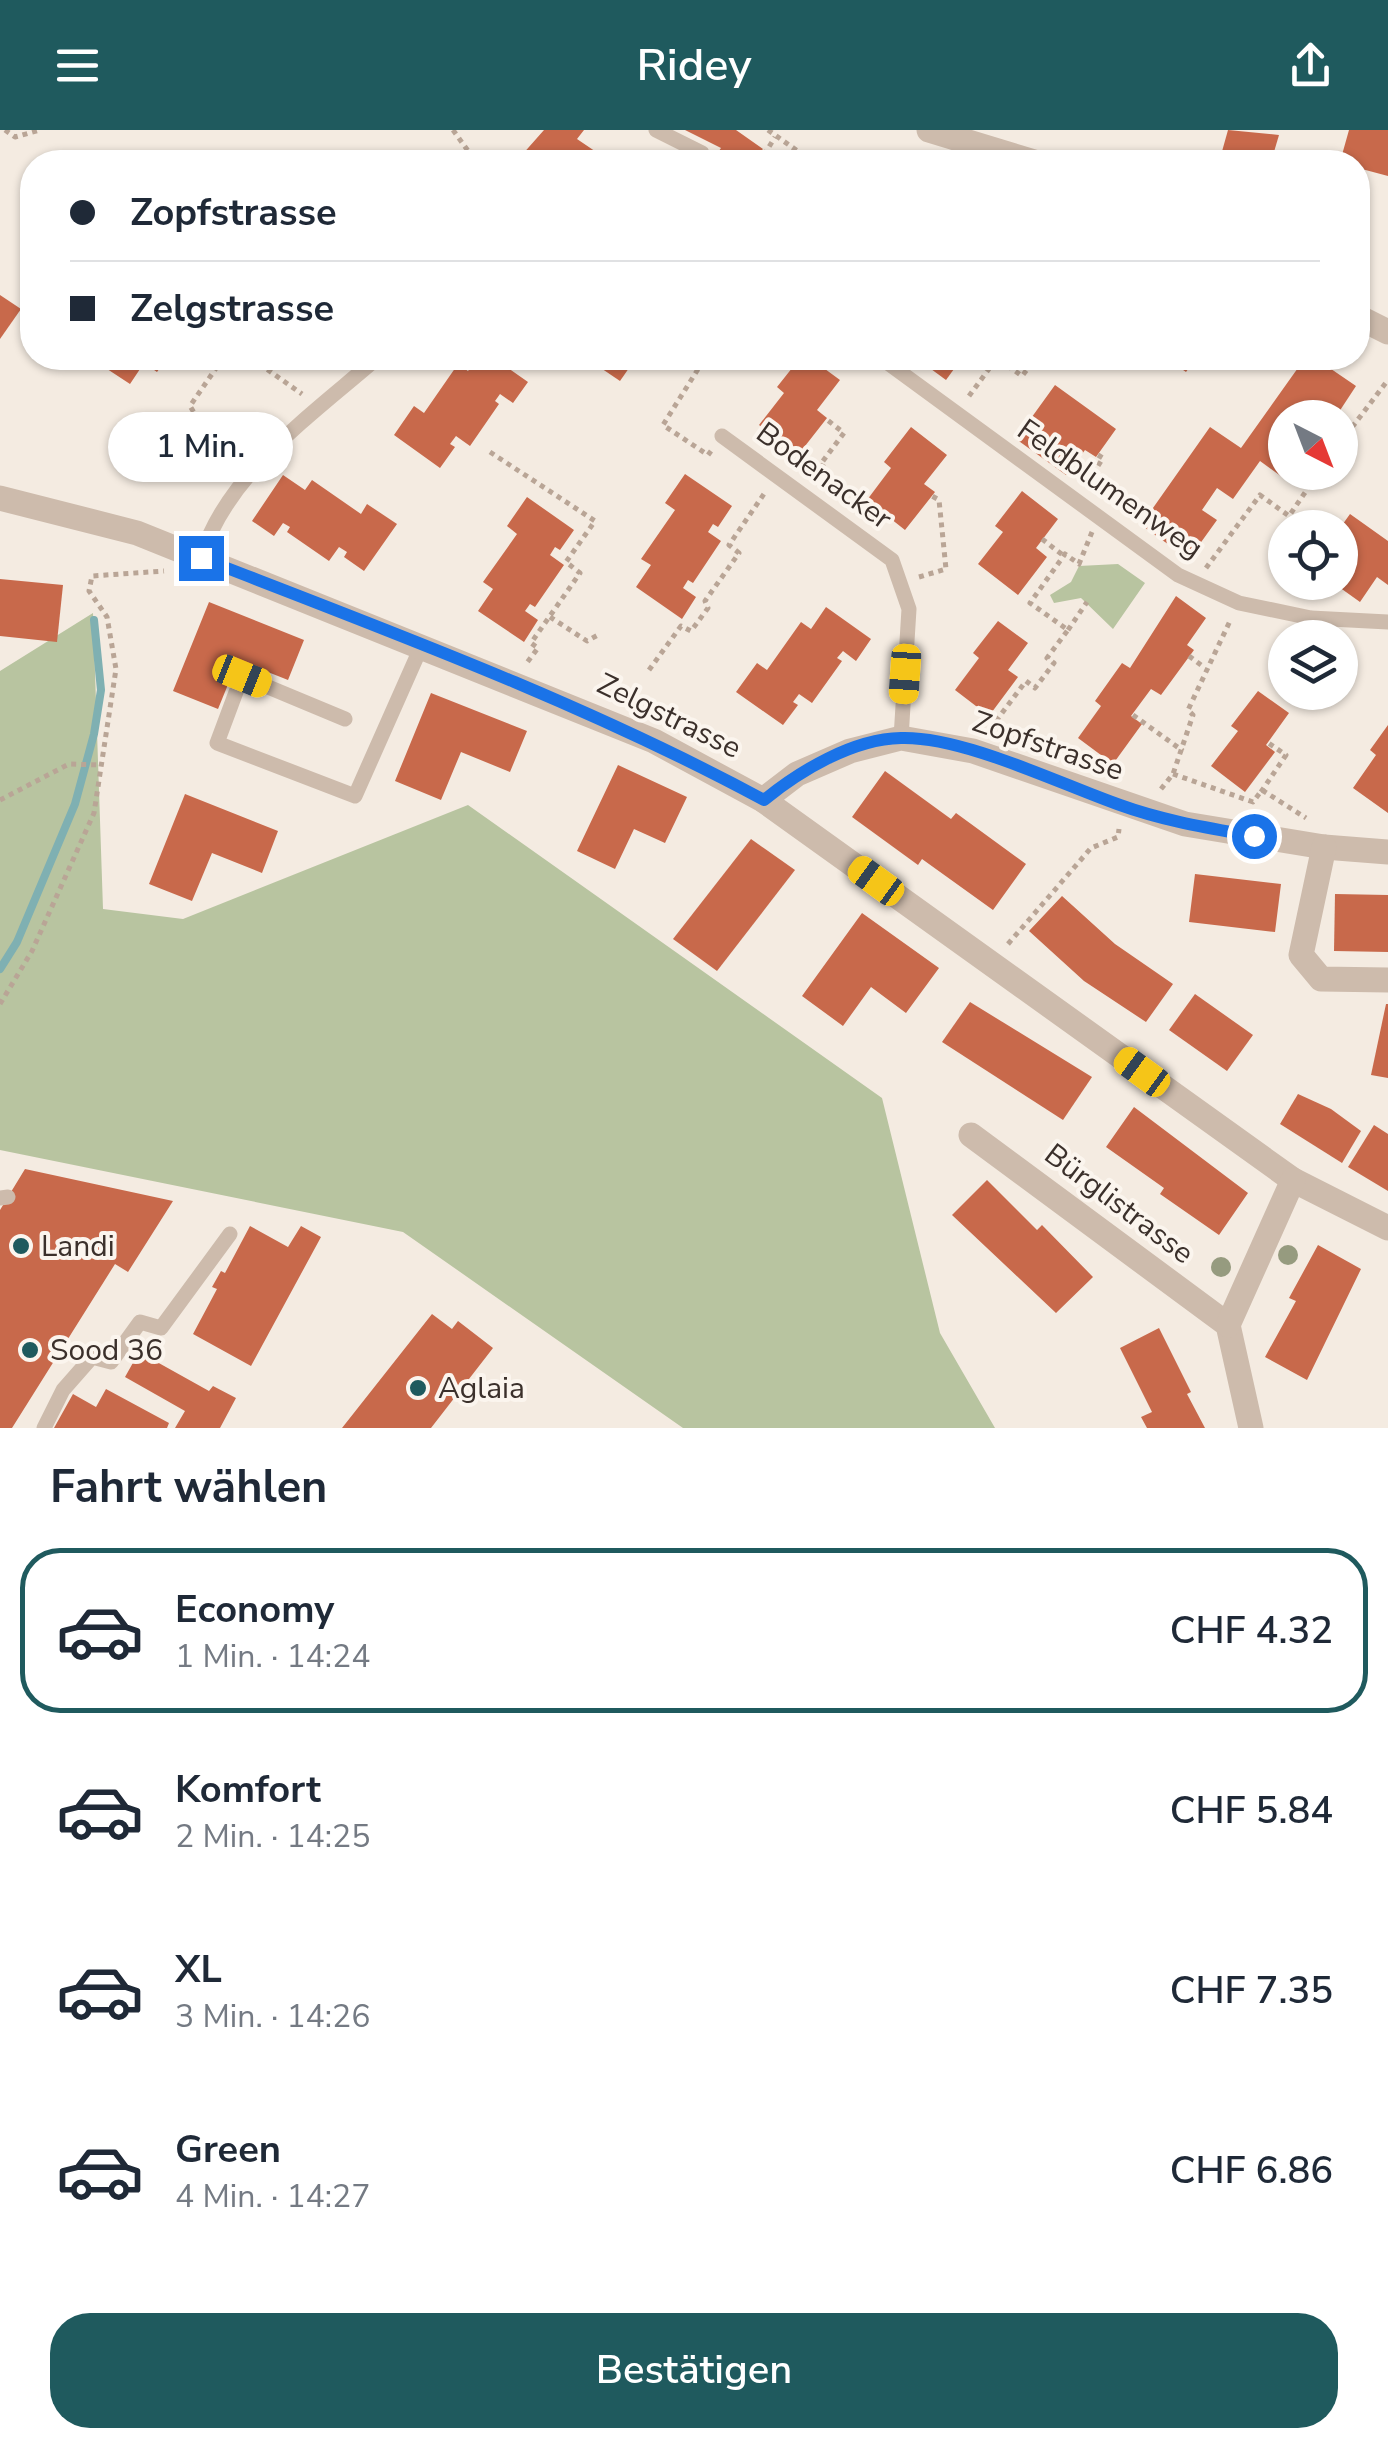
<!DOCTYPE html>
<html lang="de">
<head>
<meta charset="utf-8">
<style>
	body { margin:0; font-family:"Nunito Sans",sans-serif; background:#f2f2f3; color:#1f2937; height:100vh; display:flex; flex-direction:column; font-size:38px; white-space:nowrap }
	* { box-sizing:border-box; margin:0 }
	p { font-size:32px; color:#747a83 }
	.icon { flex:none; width:55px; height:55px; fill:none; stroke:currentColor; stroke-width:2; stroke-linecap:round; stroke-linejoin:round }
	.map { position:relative; height:1298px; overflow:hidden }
	.side { display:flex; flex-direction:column; background:#fff; flex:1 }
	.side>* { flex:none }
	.banner { position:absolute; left:20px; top:20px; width:1350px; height:220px; border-radius:40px; box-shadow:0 2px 8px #0004; display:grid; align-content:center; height:220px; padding:0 50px; background:#fff }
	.needle { width:65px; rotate:138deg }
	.tools { position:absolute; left:1268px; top:270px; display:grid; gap:20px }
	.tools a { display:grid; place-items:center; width:90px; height:90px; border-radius:50%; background:#fff; box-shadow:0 2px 8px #0004; font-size:50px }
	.end { position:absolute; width:45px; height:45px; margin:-22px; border:12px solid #1a73e8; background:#fff; box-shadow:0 0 0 5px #fff }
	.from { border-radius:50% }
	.bubble { position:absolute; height:70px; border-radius:35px; background:#fff; box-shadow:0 2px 8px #0004; font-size:32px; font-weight:600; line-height:70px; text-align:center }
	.car { position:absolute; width:30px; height:60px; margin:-30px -15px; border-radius:12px; box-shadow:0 0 8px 2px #0007; background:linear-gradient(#f5c518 24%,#345 0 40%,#f5c518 0 76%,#345 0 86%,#f5c518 0) }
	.banner b { display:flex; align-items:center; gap:35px; height:95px; font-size:38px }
	.banner b+b { border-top:2px solid #e0e1e3 }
	.banner i { width:25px; height:25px; background:#1f2937 }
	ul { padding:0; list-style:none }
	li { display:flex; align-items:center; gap:30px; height:165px; margin:0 20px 15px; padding:0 30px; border:5px solid transparent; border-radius:40px }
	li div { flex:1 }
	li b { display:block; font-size:38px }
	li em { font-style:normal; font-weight:600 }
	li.active { border-color:#1f5a5e }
	li>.icon { width:90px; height:90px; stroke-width:1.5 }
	h2 { padding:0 50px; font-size:45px; line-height:120px }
	.button { display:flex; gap:20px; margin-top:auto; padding:20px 50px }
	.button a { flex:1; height:115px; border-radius:40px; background:#1f5a5e; color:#fff; font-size:40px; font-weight:600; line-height:115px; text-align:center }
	header { display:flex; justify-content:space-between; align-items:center; height:130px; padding:0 50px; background:#1f5a5e; color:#fff; font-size:45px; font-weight:600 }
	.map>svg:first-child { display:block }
	.green { fill:#b8c4a0 }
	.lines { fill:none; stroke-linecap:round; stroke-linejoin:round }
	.stream { stroke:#7fb0b2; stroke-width:8 }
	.building { fill:#c8694b }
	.path { stroke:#b9a596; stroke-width:5; stroke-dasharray:5 5; stroke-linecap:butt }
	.service { stroke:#cdbbac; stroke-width:15 }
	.minor { stroke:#cdbbac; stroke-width:25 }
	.tree { fill:#969b7f }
	.route { stroke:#1a73e8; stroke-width:12 }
	.poi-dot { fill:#1f5a5e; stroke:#fbf5ee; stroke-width:4 }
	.labels { text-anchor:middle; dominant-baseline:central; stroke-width:8; stroke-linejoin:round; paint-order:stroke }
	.street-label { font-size:30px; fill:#3b302b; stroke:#fbf5ee }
	.poi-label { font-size:30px; fill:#3b302b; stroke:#fbf5ee; text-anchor:start }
</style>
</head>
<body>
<header><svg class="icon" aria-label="menu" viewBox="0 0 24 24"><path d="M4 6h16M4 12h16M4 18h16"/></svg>Ridey<svg class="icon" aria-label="share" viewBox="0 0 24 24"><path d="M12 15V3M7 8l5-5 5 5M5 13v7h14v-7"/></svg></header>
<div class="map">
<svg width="1388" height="1298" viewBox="0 0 1388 1298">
	<rect width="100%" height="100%" fill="#f4ebe1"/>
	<g class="green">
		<polygon points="1118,434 1145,453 1113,499 1081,468 1054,473 1050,465 1071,452 1079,436"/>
		<polygon points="93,483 103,779 183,789 468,675 882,968 940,1203 995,1298 683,1298 403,1102 0,1020 0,541"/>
	</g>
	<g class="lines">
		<polyline class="stream" points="0,839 17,812 75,674 94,604 101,560 94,490"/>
	</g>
	<g class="building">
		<polygon points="544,0 584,0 577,9 611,32 531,32 521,26"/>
		<polygon points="685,0 736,0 763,19 760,22 768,28 771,23 785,32 711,32 721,18"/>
		<polygon points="1228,0 1279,5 1271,32 1219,32"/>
		<polygon points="1349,0 1388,0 1388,46 1358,38 1358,32 1340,32"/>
		<polygon points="0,165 21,179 0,209"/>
		<polygon points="101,228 167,228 157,242 144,233 130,254 98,233"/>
		<polygon points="478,228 494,228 528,252 513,273 500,264 495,271 499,274 470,316 456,306 450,314 455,317 440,338 394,305 414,276 424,283 458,234 468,241"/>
		<polygon points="586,228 636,228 620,251"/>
		<polygon points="800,228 810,228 840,250 817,280 827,288 798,325 759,295 784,263 777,257"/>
		<polygon points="916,228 962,228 946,250"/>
		<polygon points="1166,228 1196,228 1186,242"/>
		<polygon points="1305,228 1315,228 1356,256 1335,288 1316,283 1312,288 1285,288 1285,342 1297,342 1289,352 1260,331 1233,369 1217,358 1202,380 1217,390 1189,429 1141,395 1210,297 1241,318"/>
		<polygon points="1055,255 1116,299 1096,327 1085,320 1066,345 1016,309"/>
		<polygon points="911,297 947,325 924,354 935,362 905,400 867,370 891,338 884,332"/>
		<polygon points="685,344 732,376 718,397 713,394 708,402 721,411 693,453 688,450 683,458 696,467 682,489 636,457 651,435 641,429 675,380 665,373"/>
		<polygon points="283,345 305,360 312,350 361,384 367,374 397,394 364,441 344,427 347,422 339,417 329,431 287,402 290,397 283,393 274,406 252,391"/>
		<polygon points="1022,361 1058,389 1036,418 1047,427 1018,465 978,434 1003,402 995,396"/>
		<polygon points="527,367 574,400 560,420 555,417 550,425 564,435 535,477 530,474 525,481 538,490 524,512 478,481 493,459 483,452 517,404 507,396"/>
		<polygon points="1350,384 1388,411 1388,455 1377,447 1360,472 1332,452 1340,452 1340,398"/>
		<polygon points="0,449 63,455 57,512 0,506"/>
		<polygon points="1176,466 1206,488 1187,515 1194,520 1161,565 1151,559 1131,586 1142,594 1113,634 1078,608 1101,576 1095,571 1122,533 1130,538"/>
		<polygon points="209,472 304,510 288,550 238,530 218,579 173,561"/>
		<polygon points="826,477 871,509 856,531 843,521 837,528 842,531 812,573 799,564 793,572 798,575 783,595 736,562 757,533 767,540 801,492 811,499"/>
		<polygon points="998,491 1028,513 1008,540 1018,547 989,586 955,560 979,528 973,523"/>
		<polygon points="1258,561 1289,583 1266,615 1275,622 1245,662 1211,636 1238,601 1231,596"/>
		<polygon points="431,563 527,601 510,642 461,622 441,670 395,651"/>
		<polygon points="1388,595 1388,683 1353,658 1376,625 1370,620"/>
		<polygon points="618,635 687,667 665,713 634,699 615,739 577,721"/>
		<polygon points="885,641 951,689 956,683 1026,734 993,780 922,729 918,735 852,687"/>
		<polygon points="185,664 278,701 262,743 212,723 192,771 149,754"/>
		<polygon points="751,709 795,740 717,841 673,809"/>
		<polygon points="1195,744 1281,754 1275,802 1189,792"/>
		<polygon points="1335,764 1388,765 1388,822 1334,821"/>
		<polygon points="1062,766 1115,814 1173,854 1146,892 1084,851 1029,801"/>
		<polygon points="862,783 939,838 906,883 871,857 843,896 802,866"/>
		<polygon points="1195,864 1253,905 1227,941 1169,900"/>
		<polygon points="970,872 1092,947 1063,990 942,912"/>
		<polygon points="1386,874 1388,874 1388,948 1371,945"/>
		<polygon points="1298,964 1331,979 1361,1001 1342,1033 1280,994"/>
		<polygon points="1134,977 1248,1063 1219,1105 1160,1064 1164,1058 1106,1017"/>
		<polygon points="1374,995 1388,1004 1388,1061 1348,1037"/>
		<polygon points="25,1039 173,1071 128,1142 115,1134 12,1298 0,1298 0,1080"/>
		<polygon points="987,1050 1037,1100 1042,1095 1093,1147 1056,1183 952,1085"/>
		<polygon points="250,1096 288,1117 301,1096 321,1107 251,1236 193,1204 217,1159 212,1157 221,1141 225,1143"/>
		<polygon points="1318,1115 1361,1139 1307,1250 1265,1227 1296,1171 1289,1168"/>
		<polygon points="432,1184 452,1199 458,1191 493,1218 431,1298 342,1298"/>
		<polygon points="1159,1198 1191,1262 1187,1264 1205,1298 1147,1298 1141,1287 1152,1282 1120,1218"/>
		<polygon points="139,1222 209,1261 213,1256 236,1268 220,1298 175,1298 185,1281 125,1247"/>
		<polygon points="106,1259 169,1293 167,1298 54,1298 73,1264 96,1277"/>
	</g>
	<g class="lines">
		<g class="path">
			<polyline points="5,0 15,7 40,0"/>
			<polyline points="453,0 476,32"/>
			<polyline points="768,0 813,32"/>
			<polyline points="764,25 775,7"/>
			<polyline points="223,228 190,276 207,304 240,328"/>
			<polyline points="251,228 302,264"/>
			<polyline points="686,228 700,236 663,295 708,325 711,321"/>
			<polyline points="969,266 997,228 1022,246 1036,228"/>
			<polyline points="1340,313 1388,250"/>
			<polyline points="490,322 595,391 566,432 580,443 531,513 538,518 526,534"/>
			<polyline points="1098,325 1103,328 1091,347 1104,356 1100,362"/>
			<polyline points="814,352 826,338 820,335 844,303 826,289"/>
			<polyline points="1042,409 1064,426"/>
			<polyline points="1206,438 1260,365 1289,386 1319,342"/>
			<polyline points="919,447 946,439 939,370 932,366"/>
			<polyline points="550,487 587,511 598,505"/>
			<polyline points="1068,500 1087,472"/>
			<polyline points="1189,526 1205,538"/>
			<polyline points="649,540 681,496 691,501 708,478 705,471 739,423 729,415 766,361"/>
			<polyline points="1133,585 1183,621"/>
			<polyline points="990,599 1026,551 1035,558 1054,533 1047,528 1068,500 1030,473 1065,424 1079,434 1092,402"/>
			<polyline points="1173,644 1253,672 1262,660 1306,688"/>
			<polyline points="1161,659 1173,644 1193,585 1188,580 1230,491"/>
			<polyline points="1261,662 1286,625 1267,612"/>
			<polyline points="0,670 69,634 101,635"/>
			<polyline points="1008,814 1091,718 1118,707 1119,699"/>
			<polyline points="0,874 32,821 94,683 116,539 107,487 89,461 92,446 164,441"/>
		</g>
		<g class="service">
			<polyline points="656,0 702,23"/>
			<polyline points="881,228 1178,445 1239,473 1311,488 1388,492"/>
			<polyline points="722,306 892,430 909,479 901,608"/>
			<path d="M201,428C226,344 314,283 377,228"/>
			<polyline points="345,589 242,546 217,613 355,666 422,515"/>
			<polyline points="0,1068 8,1067"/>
			<polyline points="44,1298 63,1260 92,1227 111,1232 140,1192 161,1198 230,1104"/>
		</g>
		<g class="minor">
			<polyline points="929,0 1034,32"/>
			<polyline points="1358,187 1388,202"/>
			<polyline points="0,368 137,403 654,611 763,670 1293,1050 1388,1098"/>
			<polyline points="763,670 797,644 850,621 901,608 973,621 1185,694 1324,717 1388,722"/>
			<polyline points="1324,717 1301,825 1321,849 1388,850"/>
			<polyline points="971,1005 1228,1195 1251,1298"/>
			<polyline points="1228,1195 1293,1050"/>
		</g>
	</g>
	<g class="tree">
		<circle cx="1288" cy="1125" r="10"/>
		<circle cx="1221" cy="1137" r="10"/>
	</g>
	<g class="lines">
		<path class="route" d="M201,428C392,502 584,573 764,670C800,641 852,609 901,608C963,606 1060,654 1120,675C1164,691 1209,698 1254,706"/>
	</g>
	<g class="poi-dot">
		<circle cx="21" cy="1116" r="10"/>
		<circle cx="30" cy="1220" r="10"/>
		<circle cx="418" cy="1258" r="10"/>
	</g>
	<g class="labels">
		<g class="street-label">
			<text transform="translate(824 346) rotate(36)">Bodenacker</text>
			<text transform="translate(1110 359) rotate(35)">Feldblumenweg</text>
			<text transform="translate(669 586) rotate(26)">Zelgstrasse</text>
			<text transform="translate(1048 616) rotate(19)">Zopfstrasse</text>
			<text transform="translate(1119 1074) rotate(37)">Bürglistrasse</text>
		</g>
		<g class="poi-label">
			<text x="41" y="1116">Landi</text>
			<text x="50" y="1220">Sood 36</text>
			<text x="438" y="1258">Aglaia</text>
		</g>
	</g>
</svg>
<div class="tools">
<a><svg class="needle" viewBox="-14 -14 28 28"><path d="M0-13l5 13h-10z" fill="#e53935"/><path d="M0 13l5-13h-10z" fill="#747a83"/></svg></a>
<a><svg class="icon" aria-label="locate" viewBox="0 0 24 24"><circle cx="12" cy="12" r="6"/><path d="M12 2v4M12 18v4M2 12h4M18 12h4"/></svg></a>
<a><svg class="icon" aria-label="layers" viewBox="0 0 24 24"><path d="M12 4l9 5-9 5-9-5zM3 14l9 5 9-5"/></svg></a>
</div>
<i class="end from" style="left:1254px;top:706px"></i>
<i class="end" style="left:201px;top:428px"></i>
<div class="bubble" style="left:108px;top:282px;width:185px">1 Min.</div>
<i class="car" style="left:905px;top:544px;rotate:184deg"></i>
<i class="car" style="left:242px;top:546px;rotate:112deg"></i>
<i class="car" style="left:876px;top:751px;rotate:306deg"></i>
<i class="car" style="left:1142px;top:942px;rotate:306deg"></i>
<div class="banner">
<b><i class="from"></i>Zopfstrasse</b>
<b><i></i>Zelgstrasse</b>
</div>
</div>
<section class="side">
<h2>Fahrt wählen</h2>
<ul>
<li class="active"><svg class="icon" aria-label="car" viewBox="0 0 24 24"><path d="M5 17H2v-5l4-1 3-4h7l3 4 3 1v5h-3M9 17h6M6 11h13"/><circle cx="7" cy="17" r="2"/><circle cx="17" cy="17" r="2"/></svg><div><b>Economy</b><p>1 Min. · 14:24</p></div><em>CHF 4.32</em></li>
<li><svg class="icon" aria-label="car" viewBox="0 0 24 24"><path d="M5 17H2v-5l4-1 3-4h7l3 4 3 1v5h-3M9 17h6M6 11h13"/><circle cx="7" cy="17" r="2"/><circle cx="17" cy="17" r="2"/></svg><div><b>Komfort</b><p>2 Min. · 14:25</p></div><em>CHF 5.84</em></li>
<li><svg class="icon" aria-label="car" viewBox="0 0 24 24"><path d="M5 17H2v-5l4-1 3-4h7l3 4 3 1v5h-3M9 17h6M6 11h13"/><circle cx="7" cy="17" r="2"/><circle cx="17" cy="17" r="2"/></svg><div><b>XL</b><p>3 Min. · 14:26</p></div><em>CHF 7.35</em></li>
<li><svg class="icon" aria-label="car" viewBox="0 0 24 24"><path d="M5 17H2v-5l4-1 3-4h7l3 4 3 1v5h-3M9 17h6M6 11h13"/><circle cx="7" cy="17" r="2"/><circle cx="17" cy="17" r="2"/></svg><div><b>Green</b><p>4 Min. · 14:27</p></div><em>CHF 6.86</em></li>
</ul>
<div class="button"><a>Bestätigen</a></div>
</section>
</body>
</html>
